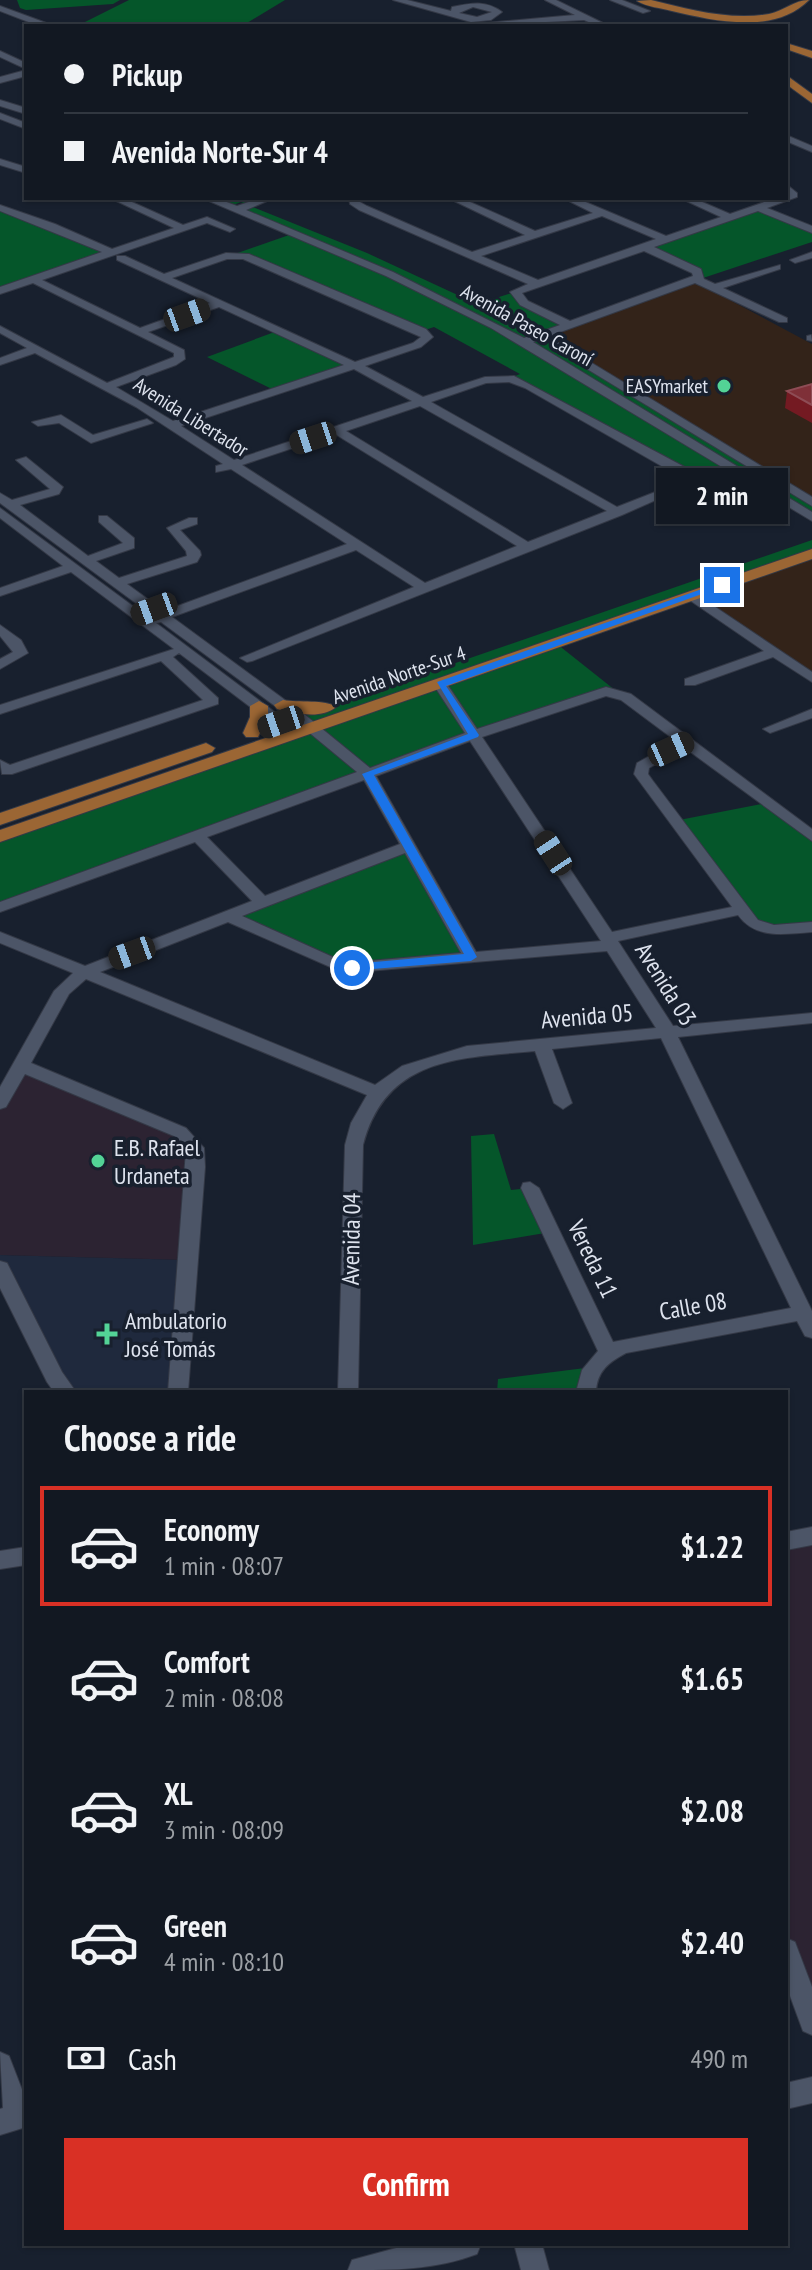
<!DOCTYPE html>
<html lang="en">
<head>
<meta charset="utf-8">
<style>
	body { margin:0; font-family:"PT Sans Narrow",sans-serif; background:#1b212a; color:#f1f3f6; height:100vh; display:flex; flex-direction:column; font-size:30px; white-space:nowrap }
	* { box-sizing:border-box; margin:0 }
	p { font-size:26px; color:#9ca0a5 }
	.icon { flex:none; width:44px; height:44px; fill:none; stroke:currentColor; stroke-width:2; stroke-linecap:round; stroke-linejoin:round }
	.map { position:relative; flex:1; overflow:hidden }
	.side { position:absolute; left:24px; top:1390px; width:764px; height:856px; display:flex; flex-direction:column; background:#121822; border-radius:0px; box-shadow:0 2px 6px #0004,0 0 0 2px #313740 }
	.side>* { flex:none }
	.top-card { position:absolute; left:24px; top:24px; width:764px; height:176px; border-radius:0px; box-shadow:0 2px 6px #0004,0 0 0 2px #313740; display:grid; align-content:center; height:176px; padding:0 40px; background:#121822 }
	.end { position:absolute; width:36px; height:36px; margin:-18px; border:10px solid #1a73e8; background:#fff; box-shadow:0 0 0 4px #fff }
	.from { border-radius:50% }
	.bubble { position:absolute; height:56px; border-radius:0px; background:#121822; box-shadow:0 2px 6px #0004,0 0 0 2px #313740; font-size:26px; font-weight:700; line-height:56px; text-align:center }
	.car { position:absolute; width:24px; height:48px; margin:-24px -12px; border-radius:10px; box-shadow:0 0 6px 2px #0007; background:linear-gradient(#222 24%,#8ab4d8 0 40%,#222 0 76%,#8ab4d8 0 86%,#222 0) }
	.top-card b { display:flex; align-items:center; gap:28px; height:76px; font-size:30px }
	.top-card b+b { border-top:2px solid #313740 }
	.top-card i { width:20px; height:20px; background:#f1f3f6 }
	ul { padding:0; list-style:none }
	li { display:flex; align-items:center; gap:24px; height:120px; margin:0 16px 12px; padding:0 24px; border:4px solid transparent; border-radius:0px }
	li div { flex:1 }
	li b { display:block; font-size:30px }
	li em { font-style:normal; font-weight:700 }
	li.current { border-color:#d93025 }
	li>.icon { width:72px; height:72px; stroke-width:1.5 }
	h2 { padding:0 40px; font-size:36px; line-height:96px }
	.pay { display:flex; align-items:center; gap:20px; height:88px; padding:0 40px; font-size:30px }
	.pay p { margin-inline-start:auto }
	.button { display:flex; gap:16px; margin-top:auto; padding:16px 40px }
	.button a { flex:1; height:92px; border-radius:0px; background:#d93025; color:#fff; font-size:32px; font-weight:700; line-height:92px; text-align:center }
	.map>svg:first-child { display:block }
	.commercial { fill:#332319 }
	.built { fill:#1f293d }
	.education { fill:#2c2332 }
	.green { fill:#05562a }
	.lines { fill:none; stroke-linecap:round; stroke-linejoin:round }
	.minor-casing { stroke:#343946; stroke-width:2 }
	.major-casing { stroke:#343946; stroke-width:2 }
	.minor { fill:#4c5567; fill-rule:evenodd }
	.major { fill:#9b6634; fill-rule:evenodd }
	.wall { fill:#741a22 }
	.building { fill:#7f3038; stroke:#8e4c55; stroke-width:2 }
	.route { fill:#1a73e8 }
	.poi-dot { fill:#53d396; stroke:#18202e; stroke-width:3 }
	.labels { text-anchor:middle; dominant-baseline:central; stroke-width:7; stroke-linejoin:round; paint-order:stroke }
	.far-street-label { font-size:20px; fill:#dee3ee; stroke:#18202e }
	.far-poi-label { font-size:20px; fill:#dee3ee; stroke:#18202e; text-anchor:end }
	.street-label { font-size:24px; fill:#dee3ee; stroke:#18202e }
	.poi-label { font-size:24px; fill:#dee3ee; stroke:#18202e; text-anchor:start }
</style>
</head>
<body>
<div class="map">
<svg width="812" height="2270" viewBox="0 0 812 2270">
	<rect width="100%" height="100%" fill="#18202e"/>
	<g class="commercial">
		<polygon points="694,281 812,344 812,502 539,336"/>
		<polygon points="812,554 812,678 693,596"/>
	</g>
	<polygon class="built" points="0,1255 188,1260 178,1392 66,1392 0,1268"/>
	<g class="education">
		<polygon points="21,1066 187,1136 188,1260 0,1255 0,1103"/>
		<polygon points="812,1536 812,2022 786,1950 786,1541"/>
	</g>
	<g class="green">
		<polygon points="17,0 120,0 113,4 26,10 20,8"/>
		<polygon points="129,0 285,0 242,26 77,26"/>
		<polygon points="207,198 230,198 241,202 253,198 269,198 250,206 367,253 477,304 518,291 515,294 570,325 540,337 621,383 812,502 812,517 732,468 692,483 510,378 520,374 434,327 422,331 262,261 229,256 292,234 236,210 247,205 241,202 228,207"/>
		<polygon points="0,208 112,253 0,291"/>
		<polygon points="759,208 812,230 812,242 694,281 700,276 645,247"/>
		<polygon points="280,330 356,365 276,391 207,357"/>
		<polygon points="812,540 812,554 557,644 620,694 606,691 0,907 0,836 312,728 299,717"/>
		<polygon points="767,803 812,836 812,927 763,929 674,821"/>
		<polygon points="409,846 471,957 352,968 228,916"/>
		<polygon points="494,1134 511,1190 530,1188 551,1232 473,1245 471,1136"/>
		<polygon points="593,1367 586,1392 497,1392 498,1379"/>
	</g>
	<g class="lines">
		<g class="minor-casing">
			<g id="minor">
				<path d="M393,0H407L451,11L452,7C471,3 486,0 502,12L491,20L471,22ZM473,7L492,12L477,17L459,13Z"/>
				<polygon points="545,0 556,0 609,26 598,26 584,20 490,25 486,23 575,15"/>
				<polygon points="610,0 622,0 650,11 643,13"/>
				<polygon points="0,6 49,24 50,26 39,26 0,11"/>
				<polygon points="0,51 26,63 26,69 0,57"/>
				<polygon points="26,70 26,76 0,83 0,77"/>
				<polygon points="0,100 26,108 26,114 0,106"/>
				<polygon points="0,113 26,123 26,129 0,119"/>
				<polygon points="786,135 812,146 812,152 786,141"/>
				<polygon points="0,159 26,167 26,173 0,165"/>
				<path d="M786,184L797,193V197L767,208L812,226V233L758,211L654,247L701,269L704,279L715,284L780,265V269L723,288L787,318V322H779L695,283L533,342L812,512V521L491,328L386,276L202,198H216L237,206L260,198H274L246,210L393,272L524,338L560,325L520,305L510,292L528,284L359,210L350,204L349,198H359L358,201L367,206L472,252L525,235L448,198H461L535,231L593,213L563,198H576L666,236L721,217L680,198H693L730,214L776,198H786ZM602,216L656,239L538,280L481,256ZM644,251L692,273L693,276L570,321L528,301L522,293Z"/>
				<path d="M110,198H123L183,225L207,217L235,229L230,232L207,223L42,280L140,328L210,303L117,260V256H125L164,274L226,253L249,254L426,329L433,337L421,347L365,366L423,397L485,377L514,376L692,471L699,481L622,515L252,661L247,662L240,658L414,587L356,550L172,617L304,714L370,768L465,733L433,684L435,681H445L477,729L606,687L631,694L812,829V841L685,748L649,768L648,774L653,781L758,920L774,925L812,922V932C785,934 756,940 738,915L618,941L673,1026L812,1013V1023L678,1037L812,1311V1338L805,1336L797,1321L626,1353C609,1362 597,1371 596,1392H576L582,1370L598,1351L521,1188L523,1183L530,1182L539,1188L613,1342L791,1308L661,1038L552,1049L572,1103L563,1109L554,1103L535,1051C459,1058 386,1057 363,1145L358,1392H338L345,1145L351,1123L367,1095L86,979L69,994L31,1063L186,1128L204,1148L205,1167L188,1392H168L186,1150L174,1136L25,1074L6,1107L0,1109V1087L54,991L73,973L0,943V932L85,966L252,901L195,842L0,912V902L357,772L294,720L161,622L156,623L300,731V737H290L179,653L173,657L218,698V704L12,774H2L0,760L10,765L203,700L161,661L0,714V705L174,649L71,572L0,596V588L63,566L0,518V508L149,618L152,615L0,503V493L12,500L50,489L16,460L26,457L63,487L59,494L20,505L88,556L123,543L99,522V516H107L134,538V548L96,561L119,578L187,556L186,551L167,528L189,518H197V524L180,530L200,551L201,555L197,562L127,584L164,611L347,544L231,469L216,472V466L223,464L136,407L35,353L0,365V358L27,348L0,333V326L107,383L174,357V353L33,283L0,294V287L102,252L0,211V205L55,224L112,249L174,228ZM227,259H243L421,337L413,343L355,362L172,278ZM219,307L344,365L173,421L116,387L176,365L185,359L184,350L148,332ZM354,369L412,401L234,460L181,426ZM509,382L525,388L686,480L617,507L431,402L486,383ZM420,406L607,511L528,542L346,431ZM335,434L517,546L425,583L242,465ZM606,696L621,700L676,741L637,763L634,774L732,907L612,932L482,737ZM470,741L601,941L476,952L376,776ZM364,780L400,844L265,896L207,837ZM405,853L461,953L346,963L242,916ZM228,922L344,973L607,951L656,1028L467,1046L402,1066L375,1085L100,972Z"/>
				<polygon points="812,252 812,258 795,263 790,260"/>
				<polygon points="811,335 812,341 807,340 807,336"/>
				<polygon points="551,343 559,343 812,497 812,506 551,347"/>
				<polygon points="61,415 93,435 147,419 153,423 91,443 59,423 38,426 32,422"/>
				<polygon points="693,592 812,672 812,682 773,657 695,685 685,685 685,679 764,651 688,599 686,596"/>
				<polygon points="0,625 21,640 28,653 0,669 0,659 13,652 0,636"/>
				<polygon points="812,709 812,718 770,733 763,729"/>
				<polygon points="0,1261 7,1263 62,1372 76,1392 54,1392 47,1382 0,1288"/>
				<polygon points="812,1527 812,1545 786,1550 786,1532"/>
				<polygon points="26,1547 26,1565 0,1569 0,1551"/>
				<polygon points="786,1938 795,1942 812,1987 812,2035 803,2031 786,1985"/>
				<polygon points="0,2052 9,2056 26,2100 26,2127 0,2135 0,2109 3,2108"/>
				<polygon points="812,2077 812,2103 786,2109 786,2083"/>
				<path d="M411,2244H481L477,2254C435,2270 393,2270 348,2270L352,2260Z"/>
				<polygon points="514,2244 542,2244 549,2270 521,2270"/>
			</g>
		</g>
		<g class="major-casing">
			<g id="major">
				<path d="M651,0C688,9 730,21 769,14C784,11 794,0 809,0C774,35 715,21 672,11C661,8 647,7 637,1Z"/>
				<polygon points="786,43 812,51 812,58 786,49"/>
				<polygon points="786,75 812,94 812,103 786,84"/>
				<polygon points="812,549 812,559 0,842 0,830"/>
				<path d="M283,700C298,703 326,699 336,707C321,720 294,713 277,709L274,705Z"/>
				<polygon points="259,701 268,706 268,717 258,737 246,737 243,733 250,717 250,706"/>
				<polygon points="206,743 215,748 212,752 0,825 0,813"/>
			</g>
		</g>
		<use href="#minor" class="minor"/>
		<use href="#major" class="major"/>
	</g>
	<polygon class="wall" points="812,384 812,423 785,408 787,391"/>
	<polygon class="building" points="812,384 812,405 787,391"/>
	<polygon class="route" points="719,583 727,585 446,686 479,735 478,737 374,775 477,957 471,961 348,971 348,966 352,964 464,954 362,774 468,734 437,682"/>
	<g class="poi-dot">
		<circle cx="724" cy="386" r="8"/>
		<circle cx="98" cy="1161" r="8"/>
		<path d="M103 1322h8v8h8v8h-8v8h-8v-8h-8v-8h8z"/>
	</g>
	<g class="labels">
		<g class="far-street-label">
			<text transform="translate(527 325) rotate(29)">Avenida Paseo Caroní</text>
			<text transform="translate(191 417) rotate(32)">Avenida Libertador</text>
			<text transform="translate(399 675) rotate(-19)">Avenida Norte-Sur 4</text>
		</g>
		<g class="far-poi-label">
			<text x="708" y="386">EASYmarket</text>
		</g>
		<g class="street-label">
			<text transform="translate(666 984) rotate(58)">Avenida 03</text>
			<text transform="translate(587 1016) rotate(-5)">Avenida 05</text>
			<text transform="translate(351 1239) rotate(-89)">Avenida 04</text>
			<text transform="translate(593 1259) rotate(64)">Vereda 11</text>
			<text transform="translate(693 1306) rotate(-10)">Calle 08</text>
		</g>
		<g class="poi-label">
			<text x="114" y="1147">E.B. Rafael<tspan x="114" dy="28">Urdaneta</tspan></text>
			<text x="125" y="1320">Ambulatorio<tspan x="125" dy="28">José Tomás</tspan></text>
		</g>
	</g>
</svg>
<i class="end from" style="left:352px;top:968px"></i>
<i class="end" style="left:722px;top:585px"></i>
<div class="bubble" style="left:656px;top:468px;width:132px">2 min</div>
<i class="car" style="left:187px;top:315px;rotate:70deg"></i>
<i class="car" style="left:313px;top:438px;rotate:252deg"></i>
<i class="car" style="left:154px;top:609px;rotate:250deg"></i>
<i class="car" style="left:281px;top:722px;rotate:251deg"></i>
<i class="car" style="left:671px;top:749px;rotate:66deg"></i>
<i class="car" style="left:553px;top:853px;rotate:327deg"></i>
<i class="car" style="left:132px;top:953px;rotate:250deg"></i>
<div class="top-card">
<b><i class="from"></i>Pickup</b>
<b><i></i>Avenida Norte-Sur 4</b>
</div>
<section class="side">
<h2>Choose a ride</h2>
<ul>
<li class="current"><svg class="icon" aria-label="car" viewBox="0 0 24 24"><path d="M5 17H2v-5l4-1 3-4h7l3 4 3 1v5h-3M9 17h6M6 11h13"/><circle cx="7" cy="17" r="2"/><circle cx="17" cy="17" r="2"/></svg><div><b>Economy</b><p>1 min · 08:07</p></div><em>$1.22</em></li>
<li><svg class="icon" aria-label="car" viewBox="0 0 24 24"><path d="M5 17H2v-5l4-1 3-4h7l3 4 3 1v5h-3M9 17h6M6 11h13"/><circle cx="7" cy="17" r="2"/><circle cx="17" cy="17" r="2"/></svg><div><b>Comfort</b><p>2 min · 08:08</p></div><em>$1.65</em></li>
<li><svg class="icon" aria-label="car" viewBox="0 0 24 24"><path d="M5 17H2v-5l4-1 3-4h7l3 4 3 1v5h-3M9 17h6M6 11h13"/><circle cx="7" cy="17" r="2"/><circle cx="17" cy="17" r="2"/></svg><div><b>XL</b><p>3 min · 08:09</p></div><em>$2.08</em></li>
<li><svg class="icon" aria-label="car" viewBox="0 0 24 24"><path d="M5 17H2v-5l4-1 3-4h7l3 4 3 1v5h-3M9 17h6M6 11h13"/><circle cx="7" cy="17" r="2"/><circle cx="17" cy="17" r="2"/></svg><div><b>Green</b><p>4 min · 08:10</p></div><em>$2.40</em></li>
</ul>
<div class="pay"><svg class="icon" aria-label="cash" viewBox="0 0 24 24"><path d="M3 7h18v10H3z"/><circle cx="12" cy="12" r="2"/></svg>Cash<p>490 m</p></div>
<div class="button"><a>Confirm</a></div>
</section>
</div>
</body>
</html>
